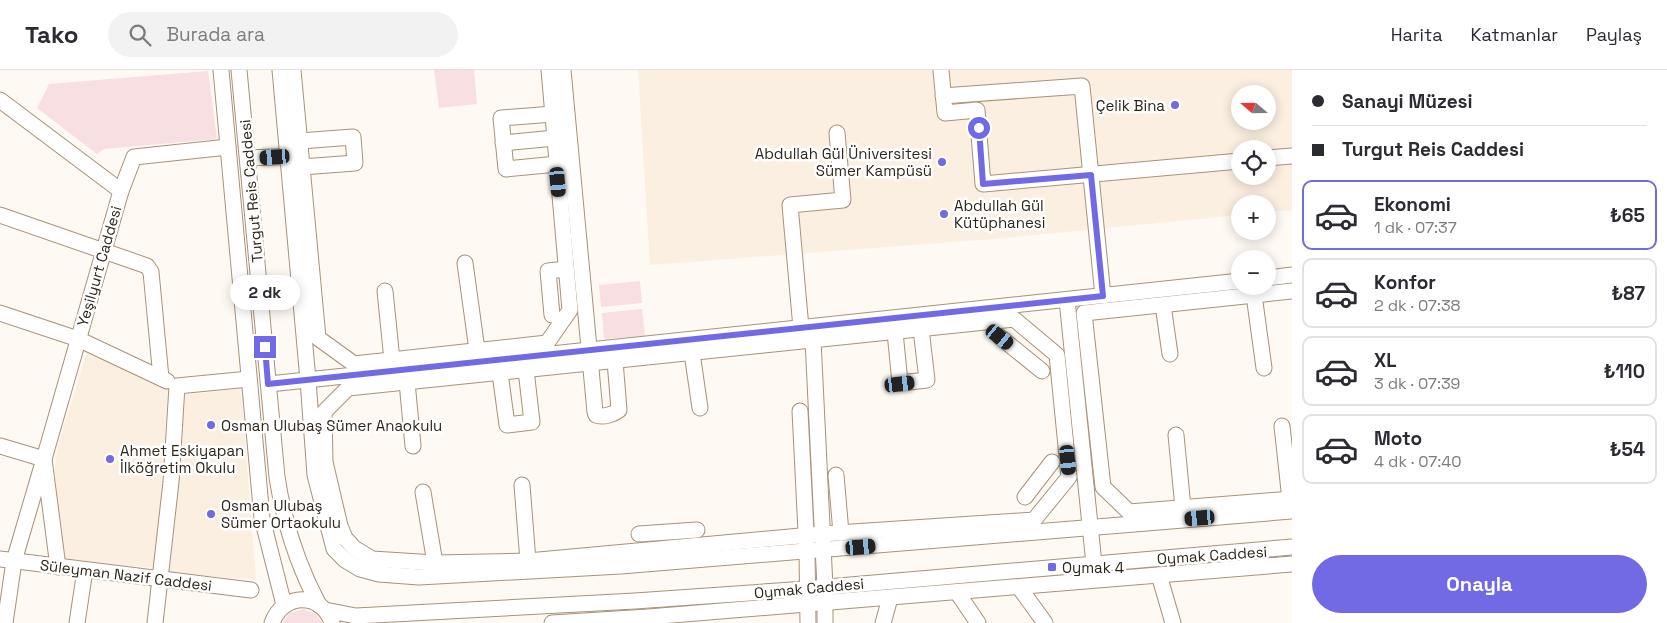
<!DOCTYPE html>
<html lang="tr">
<head>
<meta charset="utf-8">
<style>
	body { margin:0; font-family:"Space Grotesk",sans-serif; background:#f2f2f3; color:#2b2b33; height:100vh; display:flex; flex-direction:column; font-size:19px; white-space:nowrap }
	* { box-sizing:border-box; margin:0 }
	p { font-size:16px; color:#7c7c81 }
	.icon { flex:none; width:28px; height:28px; fill:none; stroke:currentColor; stroke-width:2; stroke-linecap:round; stroke-linejoin:round }
	.map { position:relative; flex:1; overflow:hidden }
	.details { display:flex; flex-direction:column; background:#fff; width:375px }
	.details>* { flex:none }
	.top-card { display:grid; align-content:center; height:110px; padding:0 20px; background:#fff }
	.needle { width:32px; rotate:290deg }
	.tools { position:absolute; left:1231px; top:15px; display:grid; gap:10px }
	.tools a { display:grid; place-items:center; width:45px; height:45px; border-radius:50%; background:#fff; box-shadow:0 2px 12px #0003; font-size:25px }
	.end { position:absolute; width:22px; height:22px; margin:-11px; border:6px solid #716ae4; background:#fff; box-shadow:0 0 0 2px #fff }
	.from { border-radius:50% }
	.bubble { position:absolute; height:35px; border-radius:18px; background:#fff; box-shadow:0 2px 12px #0003; font-size:16px; font-weight:800; line-height:35px; text-align:center }
	.car { position:absolute; width:15px; height:30px; margin:-15px -8px; border-radius:6px; box-shadow:0 0 4px 1px #0007; background:linear-gradient(#222 24%,#8ab4d8 0 40%,#222 0 76%,#8ab4d8 0 86%,#222 0) }
	.top-card b { display:flex; align-items:center; gap:18px; height:48px; font-size:19px }
	.top-card b+b { border-top:1px solid #e1e1e2 }
	.top-card i { width:12px; height:12px; background:#2b2b33 }
	ul { padding:0; list-style:none }
	li { display:flex; align-items:center; gap:15px; height:70px; margin:0 10px 8px; padding:0 10px; border:2px solid #e1e1e2; border-radius:10px }
	li div { flex:1 }
	li b { display:block; font-size:19px }
	li em { font-style:normal; font-weight:800 }
	li.active { border-color:#716ae4 }
	li>.icon { width:45px; height:45px; stroke-width:1.5 }
	.primary-button { display:flex; gap:10px; margin-top:auto; padding:10px 20px }
	.primary-button a { flex:1; height:58px; border-radius:30px; background:#716ae4; color:#fff; font-size:20px; font-weight:800; line-height:58px; text-align:center }
	header { display:flex; align-items:center; gap:30px; box-sizing:border-box; height:70px; padding:0 25px; background:#fff; border-bottom:1px solid #e1e1e2 }
	header strong { font-size:24px }
	nav { display:flex; gap:28px; margin-inline-start:auto; font-size:18px }
	.search { width:350px; height:45px; background:#f2f2f3; display:flex; align-items:center; gap:12px; box-sizing:border-box; padding:0 18px; border-radius:28px; color:#7c7c81; font-size:19px }
	main { display:flex; flex:1; min-height:0 }
	.map>svg:first-child { display:block }
	.built { fill:#fbefe1; fill-rule:evenodd }
	.green { fill:#f8dfe1 }
	.lines { fill:none; stroke-linecap:round; stroke-linejoin:round }
	.minor-casing { stroke:#a89278; stroke-width:17 }
	.minor { stroke:#fff; stroke-width:15 }
	.route { stroke:#716ae4; stroke-width:6 }
	.poi-dot { fill:#716ae4; stroke:#fff; stroke-width:2 }
	.labels { text-anchor:middle; dominant-baseline:central; stroke-width:5; stroke-linejoin:round; paint-order:stroke }
	.poi-label { font-size:15px; fill:#2e261b; stroke:#fff; text-anchor:start }
	.street-label { font-size:15px; fill:#2e261b; stroke:#fff }
</style>
</head>
<body>
<header>
<strong>Tako</strong>
<div class="search"><svg class="icon" aria-label="search" viewBox="0 0 24 24"><circle cx="10" cy="10" r="6"/><path d="M15 15l6 6"/></svg>Burada ara</div>
<nav><a>Harita</a><a>Katmanlar</a><a>Paylaş</a></nav>
</header>
<main>
<div class="map">
<svg width="1292" height="553" viewBox="0 0 1292 553">
	<rect width="100%" height="100%" fill="#fef9f3"/>
	<g class="built">
		<path d="M638,0H1292V140L1268,142V134H1240V145L992,169L650,195ZM1240,24H1268V51H1240ZM1240,79H1268V106H1240Z"/>
		<polygon points="89,275 168,320 157,498 58,490 55,398 57,380"/>
		<polygon points="241,319 256,510 166,502 180,325"/>
	</g>
	<g class="green">
		<polygon points="434,0 474,0 477,34 439,38"/>
		<polygon points="208,1 217,69 104,79 97,84 37,38 49,14"/>
		<polygon points="640,211 642,233 601,237 599,215"/>
		<polygon points="642,239 645,266 604,269 602,243"/>
		<polygon points="303,539 316,544 322,553 282,553 290,543"/>
	</g>
	<g class="lines">
		<g class="minor-casing">
			<g id="minor">
				<polyline points="221,0 262,448 284,535"/>
				<path d="M239,0L277,407C284,453 297,494 319,535"/>
				<polyline points="280,0 308,310 315,405 334,479 345,490 360,499 379,504 419,507 621,496 1292,441"/>
				<polyline points="293,0 318,268 354,294 547,273 570,240 549,0"/>
				<path d="M563,0L595,342L596,345C603,348 614,344 619,340L615,291"/>
				<polyline points="941,0 945,43 977,40 983,114 1240,91"/>
				<polyline points="943,26 1082,16 1103,226"/>
				<polyline points="0,30 121,121 44,389 0,376"/>
				<polyline points="553,44 501,48 506,99 557,94"/>
				<polyline points="300,71 353,67 355,93 302,97"/>
				<polyline points="503,73 555,68"/>
				<polyline points="248,88 299,86"/>
				<polyline points="1268,88 1292,86"/>
				<polyline points="121,121 134,87 228,77"/>
				<polyline points="0,145 147,196 151,202 161,308"/>
				<polyline points="465,193 477,280"/>
				<polyline points="1268,208 1292,205"/>
				<polyline points="385,221 392,290"/>
				<polyline points="1292,221 1084,243 1103,417 1129,442 1292,429"/>
				<polyline points="1254,225 1264,298"/>
				<polyline points="1067,230 1094,494"/>
				<polyline points="1163,235 1170,284"/>
				<polyline points="0,243 78,269 167,311"/>
				<polyline points="552,245 548,201 566,199"/>
				<polygon points="1014,249 1057,285 1069,407 1034,450 822,464 528,491 435,493 372,489 354,478 345,468 340,456 325,392 324,342 348,318"/>
				<polyline points="801,258 790,135 843,130 837,63"/>
				<polyline points="895,262 900,313 927,310 921,259"/>
				<polyline points="1000,267 1042,301"/>
				<polyline points="813,270 825,517 825,553"/>
				<polyline points="692,283 700,338"/>
				<polyline points="500,303 507,355 532,352 526,300"/>
				<polyline points="407,312 413,376"/>
				<polyline points="269,314 1240,211"/>
				<polyline points="800,341 807,482 808,553"/>
				<polyline points="1282,356 1290,430"/>
				<polyline points="1176,365 1183,438"/>
				<polyline points="836,405 841,463"/>
				<polyline points="522,415 528,491"/>
				<polyline points="423,422 435,493"/>
				<polyline points="1025,427 1052,392"/>
				<polyline points="639,464 697,460"/>
				<polyline points="0,489 251,520"/>
				<polyline points="1159,505 1173,553"/>
				<polyline points="1019,517 1045,553"/>
				<polyline points="957,522 978,553"/>
				<polyline points="325,540 356,546 635,531 792,520 1292,477"/>
				<polyline points="5,553 14,491 44,389 58,497"/>
				<polyline points="77,553 85,500"/>
				<polyline points="155,553 171,412 177,316 249,309"/>
				<path d="M272,553C283,522 322,522 332,553"/>
				<polyline points="552,553 648,547 1292,494"/>
				<polyline points="883,553 890,528"/>
			</g>
		</g>
		<use href="#minor" class="minor"/>
	</g>
	<g class="lines">
		<polyline class="route" points="265,277 268,314 1103,226 1091,105 983,114 979,58"/>
	</g>
	<g class="poi-dot">
		<circle cx="1175" cy="35" r="5"/>
		<circle cx="942" cy="92" r="5"/>
		<circle cx="944" cy="144" r="5"/>
		<circle cx="211" cy="355" r="5"/>
		<circle cx="110" cy="389" r="5"/>
		<circle cx="211" cy="444" r="5"/>
		<rect x="1047" y="492" width="10" height="10" rx="2.5"/>
	</g>
	<g class="labels">
		<g class="poi-label">
			<text x="1165" y="35" text-anchor="end">Çelik Bina</text>
			<text x="932" y="83" text-anchor="end">Abdullah Gül Üniversitesi<tspan x="932" dy="17">Sümer Kampüsü</tspan></text>
			<text x="954" y="135">Abdullah Gül<tspan x="954" dy="17">Kütüphanesi</tspan></text>
			<text x="221" y="355">Osman Ulubaş Sümer Anaokulu</text>
			<text x="120" y="380">Ahmet Eskiyapan<tspan x="120" dy="17">İlköğretim Okulu</tspan></text>
			<text x="221" y="435">Osman Ulubaş<tspan x="221" dy="17">Sümer Ortaokulu</tspan></text>
			<text x="1062" y="497">Oymak 4</text>
		</g>
		<g class="street-label">
			<text transform="translate(251 121) rotate(-95)">Turgut Reis Caddesi</text>
			<text transform="translate(99 196) rotate(-74)">Yeşilyurt Caddesi</text>
			<text transform="translate(1212 485) rotate(-4)">Oymak Caddesi</text>
			<text transform="translate(126 505) rotate(7)">Süleyman Nazif Caddesi</text>
			<text transform="translate(809 518) rotate(-5)">Oymak Caddesi</text>
		</g>
	</g>
</svg>
<div class="tools">
<a><svg class="needle" viewBox="-14 -14 28 28"><path d="M0-13l5 13h-10z" fill="#e53935"/><path d="M0 13l5-13h-10z" fill="#7c7c81"/></svg></a>
<a><svg class="icon" aria-label="locate" viewBox="0 0 24 24"><circle cx="12" cy="12" r="6"/><path d="M12 2v4M12 18v4M2 12h4M18 12h4"/></svg></a>
<a>+</a>
<a>−</a>
</div>
<i class="end from" style="left:979px;top:58px"></i>
<i class="end" style="left:265px;top:277px"></i>
<div class="bubble" style="left:230px;top:205px;width:70px">2 dk</div>
<i class="car" style="left:275px;top:87px;rotate:266deg"></i>
<i class="car" style="left:558px;top:112px;rotate:175deg"></i>
<i class="car" style="left:1000px;top:267px;rotate:129deg"></i>
<i class="car" style="left:900px;top:314px;rotate:83deg"></i>
<i class="car" style="left:1068px;top:390px;rotate:174deg"></i>
<i class="car" style="left:1200px;top:448px;rotate:265deg"></i>
<i class="car" style="left:861px;top:477px;rotate:85deg"></i>
</div>
<section class="details">
<div class="top-card">
<b><i class="from"></i>Sanayi Müzesi</b>
<b><i></i>Turgut Reis Caddesi</b>
</div>
<ul>
<li class="active"><svg class="icon" aria-label="car" viewBox="0 0 24 24"><path d="M5 17H2v-5l4-1 3-4h7l3 4 3 1v5h-3M9 17h6M6 11h13"/><circle cx="7" cy="17" r="2"/><circle cx="17" cy="17" r="2"/></svg><div><b>Ekonomi</b><p>1 dk · 07:37</p></div><em>₺65</em></li>
<li><svg class="icon" aria-label="car" viewBox="0 0 24 24"><path d="M5 17H2v-5l4-1 3-4h7l3 4 3 1v5h-3M9 17h6M6 11h13"/><circle cx="7" cy="17" r="2"/><circle cx="17" cy="17" r="2"/></svg><div><b>Konfor</b><p>2 dk · 07:38</p></div><em>₺87</em></li>
<li><svg class="icon" aria-label="car" viewBox="0 0 24 24"><path d="M5 17H2v-5l4-1 3-4h7l3 4 3 1v5h-3M9 17h6M6 11h13"/><circle cx="7" cy="17" r="2"/><circle cx="17" cy="17" r="2"/></svg><div><b>XL</b><p>3 dk · 07:39</p></div><em>₺110</em></li>
<li><svg class="icon" aria-label="car" viewBox="0 0 24 24"><path d="M5 17H2v-5l4-1 3-4h7l3 4 3 1v5h-3M9 17h6M6 11h13"/><circle cx="7" cy="17" r="2"/><circle cx="17" cy="17" r="2"/></svg><div><b>Moto</b><p>4 dk · 07:40</p></div><em>₺54</em></li>
</ul>
<div class="primary-button"><a>Onayla</a></div>
</section>
</main>
</body>
</html>
